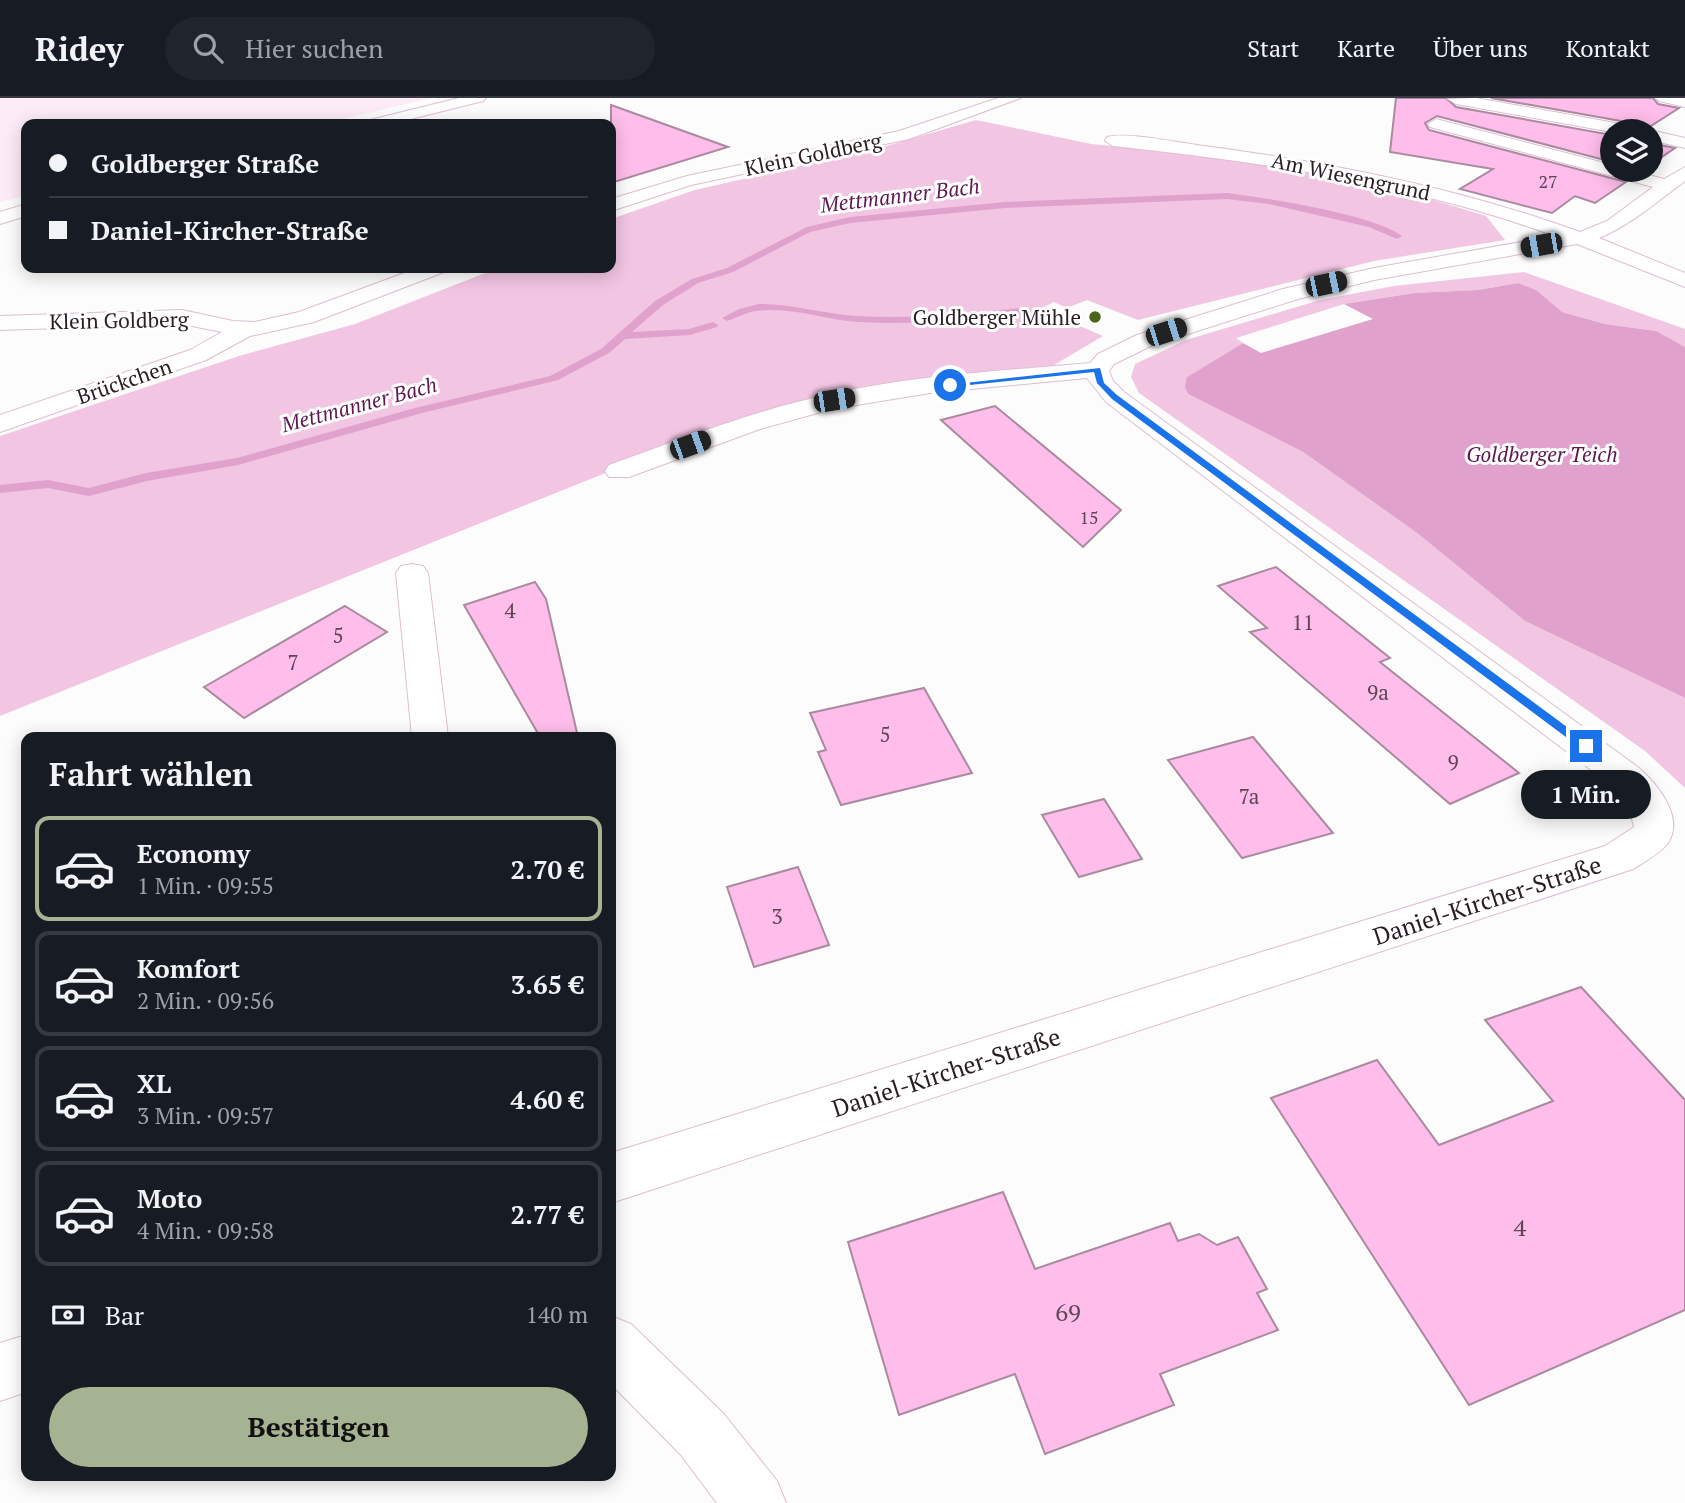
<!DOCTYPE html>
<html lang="de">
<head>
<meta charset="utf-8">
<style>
	body { margin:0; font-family:"PT Serif",serif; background:#20242c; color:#f1f3f6; height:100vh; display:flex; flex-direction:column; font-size:26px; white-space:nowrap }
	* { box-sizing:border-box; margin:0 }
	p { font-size:23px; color:#9ea1a6 }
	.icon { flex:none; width:38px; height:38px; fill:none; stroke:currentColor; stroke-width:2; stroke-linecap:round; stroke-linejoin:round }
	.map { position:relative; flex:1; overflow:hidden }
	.sheet { position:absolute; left:21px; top:634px; width:595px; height:749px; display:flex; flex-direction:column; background:#171b24; border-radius:14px; box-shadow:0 4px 18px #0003 }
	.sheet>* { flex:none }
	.hud { position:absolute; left:21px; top:21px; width:595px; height:154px; border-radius:14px; box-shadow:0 4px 18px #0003; display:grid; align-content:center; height:154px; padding:0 28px; background:#171b24 }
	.tools { position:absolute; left:1600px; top:21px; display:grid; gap:14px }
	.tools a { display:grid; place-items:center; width:63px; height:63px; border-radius:50%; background:#171b24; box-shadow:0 4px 18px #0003; font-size:35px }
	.end { position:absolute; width:32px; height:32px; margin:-16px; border:9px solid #1a73e8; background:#fff; box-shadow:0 0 0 4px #fff }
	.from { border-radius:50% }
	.bubble { position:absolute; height:49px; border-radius:24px; background:#171b24; box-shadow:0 4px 18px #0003; font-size:23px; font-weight:700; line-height:49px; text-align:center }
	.car { position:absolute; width:21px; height:42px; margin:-21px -10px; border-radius:9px; box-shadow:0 0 5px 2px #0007; background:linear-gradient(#222 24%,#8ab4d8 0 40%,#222 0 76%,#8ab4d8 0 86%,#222 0) }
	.hud b { display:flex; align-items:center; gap:24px; height:66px; font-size:26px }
	.hud b+b { border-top:2px solid #363941 }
	.hud i { width:18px; height:18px; background:#f1f3f6 }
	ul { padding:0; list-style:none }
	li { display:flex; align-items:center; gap:21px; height:105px; margin:0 14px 10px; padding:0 14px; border:4px solid #363941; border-radius:14px }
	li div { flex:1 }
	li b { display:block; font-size:26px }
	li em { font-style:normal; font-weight:700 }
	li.on { border-color:#a6b392 }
	li>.icon { width:63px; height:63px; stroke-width:1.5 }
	h2 { padding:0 28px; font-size:32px; line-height:84px }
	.pay { display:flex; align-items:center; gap:18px; height:77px; padding:0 28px; font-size:26px }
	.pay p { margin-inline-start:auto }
	.primary-button { display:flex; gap:14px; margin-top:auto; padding:14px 28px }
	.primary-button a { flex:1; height:80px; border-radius:42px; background:#a6b392; color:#111; font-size:28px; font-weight:700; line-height:80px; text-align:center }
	header { display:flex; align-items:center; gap:42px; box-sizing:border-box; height:98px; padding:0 35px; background:#171b24; border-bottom:2px solid #363941 }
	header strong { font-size:33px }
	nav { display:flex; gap:38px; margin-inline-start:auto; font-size:24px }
	.search { width:490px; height:63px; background:#20242c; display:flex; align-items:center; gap:18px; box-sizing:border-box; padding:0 24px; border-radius:38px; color:#9ea1a6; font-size:26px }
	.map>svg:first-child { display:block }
	.built { fill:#fdecf7 }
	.green { fill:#f2c5e3 }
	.water { fill:#e0a1cd }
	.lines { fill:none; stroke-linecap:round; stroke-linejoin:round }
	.stream { fill:#e0a1cd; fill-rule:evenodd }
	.building { fill:#febdea; stroke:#a98a9f; stroke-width:2 }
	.minor-casing { stroke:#debdd3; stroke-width:2 }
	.secondary-casing { stroke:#debdd3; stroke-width:2 }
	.minor { fill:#fff; fill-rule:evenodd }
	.secondary { fill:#fff; fill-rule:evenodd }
	.route { fill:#1a73e8 }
	.poi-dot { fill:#4a6517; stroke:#fff; stroke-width:2.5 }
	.labels { text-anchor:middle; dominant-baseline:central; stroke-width:6; stroke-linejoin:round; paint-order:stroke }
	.far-number-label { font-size:18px; fill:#5f4657 }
	.far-street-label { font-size:21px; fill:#2a1e26; stroke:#fff }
	.far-water-label { font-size:21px; font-style:italic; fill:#5f174f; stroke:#fff }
	.far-poi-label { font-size:21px; fill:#2a1e26; stroke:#fff; text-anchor:end }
	.number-label { font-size:21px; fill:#5f4657 }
	.street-label { font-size:24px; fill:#2a1e26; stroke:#fff }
	.near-number-label { font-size:24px; fill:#5f4657 }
</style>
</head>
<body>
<header>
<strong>Ridey</strong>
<div class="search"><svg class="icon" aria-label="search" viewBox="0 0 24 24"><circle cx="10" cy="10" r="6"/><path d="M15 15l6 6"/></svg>Hier suchen</div>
<nav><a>Start</a><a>Karte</a><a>Über uns</a><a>Kontakt</a></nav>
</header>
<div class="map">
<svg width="1685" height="1405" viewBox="0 0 1685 1405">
	<rect width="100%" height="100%" fill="#fcfcfc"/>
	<polygon class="built" points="0,0 431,0 322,26 26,26 26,98 0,104"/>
	<g class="green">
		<polygon points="976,22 1091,46 1255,62 1404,93 1486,118 1505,142 1374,163 1138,222 1087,202 1067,210 1054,204 1040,211 1103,238 1049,270 745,319 0,618 0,338 239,258 355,226 498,170 611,170 611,121 695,92 883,49"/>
		<polygon points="1524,174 1685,231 1685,249 1655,233 1605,226 1562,214 1535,192 1518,185 1478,192 1414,195 1344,206 1236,240 1243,245 1187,279 1188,296 1303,354 1417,435 1525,523 1685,600 1685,690 1645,653 1139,295 1131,279 1135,266 1186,242 1320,202 1394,188"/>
	</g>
	<polygon class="water" points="1518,185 1536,192 1562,214 1605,226 1656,233 1685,249 1685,600 1525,523 1417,435 1303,354 1188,296 1185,289 1187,279 1243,245 1261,255 1373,221 1344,206 1414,195 1478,192"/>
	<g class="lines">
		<g class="stream">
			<path d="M1227,95C1266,100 1372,116 1402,138L1397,141L1369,129L1269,106L1227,101L1005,110L850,125L810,134L733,174L698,185L663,207L632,234L689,231L713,224L718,227L717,229L690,237L625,241L609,255L558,282L422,315L238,367L147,383L89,398L48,390L0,395V387L48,382L89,390L146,375L237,360L415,310L550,278L601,251L655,203L692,181L727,170L807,129L850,119L1005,104Z"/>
			<path d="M759,206C792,206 824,216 857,218C911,221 966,216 1020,210L1025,213L1020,216C967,222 912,227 859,224C825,222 791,208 757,213C746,214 737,220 727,223L722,220L739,211Z"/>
		</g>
	</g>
	<g class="building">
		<polygon points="1396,0 1446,0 1456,9 1612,37 1612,64 1437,18 1425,25 1429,32 1626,84 1595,105 1575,98 1552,115 1460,91 1493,71 1390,54"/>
		<polygon points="1491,0 1653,0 1658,6 1679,10 1643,33 1632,25"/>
		<polygon points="611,7 728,49 611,85"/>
		<polygon points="1650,45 1675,50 1650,67"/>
		<polygon points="995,308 1121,412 1083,449 941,322"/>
		<polygon points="1276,469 1390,560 1380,564 1519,675 1450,706 1250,534 1267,530 1218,488"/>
		<polygon points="535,484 546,501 578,639 540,639 464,507"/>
		<polygon points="345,508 387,534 244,620 204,589"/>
		<polygon points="924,590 972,675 841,707 818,654 826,652 810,615"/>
		<polygon points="1253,639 1333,735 1242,760 1168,662"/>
		<polygon points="1104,701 1142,761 1079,779 1042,717"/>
		<polygon points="798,769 829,847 754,869 727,789"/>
		<polygon points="1581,889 1685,1002 1685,1212 1469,1307 1271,1000 1377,962 1439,1047 1553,1003 1485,922"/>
		<polygon points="1003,1094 1035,1171 1170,1125 1178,1143 1199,1136 1217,1147 1238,1139 1267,1191 1257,1195 1278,1232 1160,1276 1174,1307 1045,1356 1015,1276 899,1317 848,1144"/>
	</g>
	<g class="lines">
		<g class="minor-casing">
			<g id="minor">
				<polygon points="998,0 1021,0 909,41 691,87 611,113 611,101 687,78 899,33"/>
				<polygon points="1476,0 1632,28 1640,33 1612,34 1456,6 1448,1"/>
				<polygon points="1656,0 1685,0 1685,9 1659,3"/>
				<path d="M1436,21L1612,67V72H1629L1664,81L1685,69V83C1659,102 1631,127 1599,140L1685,175V189L1577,146L1374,182L1298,201L1153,247L1114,266L1109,273L1113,283L1124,294L1639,670C1657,686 1685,719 1668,745C1661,755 1644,764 1633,771L611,1105V1055L1605,748L1634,729L1628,706L1595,675L1106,304L1087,280L930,295L832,311L760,331L629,379H609L605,373L609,367C682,341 755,312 831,296C916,277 1003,273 1090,265L1098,256L1137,237L1283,191L1374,170L1555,138C1413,86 1263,64 1113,48L1105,43L1107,39C1129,34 1173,44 1197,47C1327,64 1456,89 1580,134L1607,123L1653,89L1430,29L1428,26Z"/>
				<polygon points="1650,32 1685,40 1685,50 1650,42 1650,33 1645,33"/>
				<polygon points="418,170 447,170 444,174 314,224 250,238 206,262 0,334 0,317 190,252 222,234 182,226 0,232 0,218 182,212 233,223 255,224 299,214"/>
				<polygon points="412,466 423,468 428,475 448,639 412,639 396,475 401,468"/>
				<polygon points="611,1218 631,1226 723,1315 777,1383 786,1405 717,1405 681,1357 611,1286"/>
				<polygon points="26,1237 26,1294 0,1303 0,1245"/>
			</g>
		</g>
		<g class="secondary-casing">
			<g id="secondary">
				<polygon points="459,0 486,0 483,3 391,26 364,26 366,23"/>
				<polygon points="26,106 26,118 0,126 0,114"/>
			</g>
		</g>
		<use href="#minor" class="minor"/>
		<use href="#secondary" class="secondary"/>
	</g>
	<polygon class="route" points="1100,270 1104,285 1117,297 1590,646 1590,651 1582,651 1112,301 1097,285 1094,274 950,289 947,287"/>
	<circle class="poi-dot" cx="1095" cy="219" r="7"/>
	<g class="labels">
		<g class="far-number-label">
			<text x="1548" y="83">27</text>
			<text x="1089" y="419">15</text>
		</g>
		<g class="far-street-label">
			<text transform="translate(813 56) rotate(-12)">Klein Goldberg</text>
			<text transform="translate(1351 78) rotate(12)">Am Wiesengrund</text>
			<text transform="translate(119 222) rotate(-1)">Klein Goldberg</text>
			<text transform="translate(124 283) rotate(-19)">Brückchen</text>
		</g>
		<g class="far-water-label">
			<text transform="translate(900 97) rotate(-7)">Mettmanner Bach</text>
			<text transform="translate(359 306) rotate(-15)">Mettmanner Bach</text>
			<text x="1542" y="356">Goldberger Teich</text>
		</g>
		<g class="far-poi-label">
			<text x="1081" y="219">Goldberger Mühle</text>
		</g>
		<g class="number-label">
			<text x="510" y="512">4</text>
			<text x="1303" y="524">11</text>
			<text x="338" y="537">5</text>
			<text x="293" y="564">7</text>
			<text x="1378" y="594">9a</text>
			<text x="885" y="636">5</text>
			<text x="1453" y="664">9</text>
			<text x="1249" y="698">7a</text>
			<text x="777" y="818">3</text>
		</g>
		<g class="street-label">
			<text transform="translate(1487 802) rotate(-18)">Daniel-Kircher-Straße</text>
			<text transform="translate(946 974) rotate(-18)">Daniel-Kircher-Straße</text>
		</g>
		<g class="near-number-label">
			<text x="1520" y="1129">4</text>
			<text x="1068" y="1214">69</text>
		</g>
	</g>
</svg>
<div class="tools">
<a><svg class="icon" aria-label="layers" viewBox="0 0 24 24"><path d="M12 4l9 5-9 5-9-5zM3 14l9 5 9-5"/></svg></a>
</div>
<i class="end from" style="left:950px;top:287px"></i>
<i class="end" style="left:1586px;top:648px"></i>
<div class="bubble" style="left:1521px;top:672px;width:130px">1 Min.</div>
<i class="car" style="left:1541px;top:147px;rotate:260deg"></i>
<i class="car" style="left:1326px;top:186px;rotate:78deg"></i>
<i class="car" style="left:1166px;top:234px;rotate:72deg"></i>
<i class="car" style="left:834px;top:302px;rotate:81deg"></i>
<i class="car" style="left:690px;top:347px;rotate:70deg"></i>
<div class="hud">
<b><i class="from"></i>Goldberger Straße</b>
<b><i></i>Daniel-Kircher-Straße</b>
</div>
<section class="sheet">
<h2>Fahrt wählen</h2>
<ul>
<li class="on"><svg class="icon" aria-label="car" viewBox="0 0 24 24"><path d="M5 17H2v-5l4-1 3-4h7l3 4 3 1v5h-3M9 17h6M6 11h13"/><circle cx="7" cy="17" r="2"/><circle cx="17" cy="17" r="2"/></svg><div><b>Economy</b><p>1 Min. · 09:55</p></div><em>2.70 €</em></li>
<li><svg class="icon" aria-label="car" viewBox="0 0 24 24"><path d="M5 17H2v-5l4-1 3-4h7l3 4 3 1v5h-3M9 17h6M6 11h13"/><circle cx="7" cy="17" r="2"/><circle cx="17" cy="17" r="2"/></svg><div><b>Komfort</b><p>2 Min. · 09:56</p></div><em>3.65 €</em></li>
<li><svg class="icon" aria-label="car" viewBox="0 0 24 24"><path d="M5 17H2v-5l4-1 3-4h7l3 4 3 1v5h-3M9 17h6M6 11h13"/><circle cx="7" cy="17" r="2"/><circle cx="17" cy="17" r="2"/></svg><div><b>XL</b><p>3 Min. · 09:57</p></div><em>4.60 €</em></li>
<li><svg class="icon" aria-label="car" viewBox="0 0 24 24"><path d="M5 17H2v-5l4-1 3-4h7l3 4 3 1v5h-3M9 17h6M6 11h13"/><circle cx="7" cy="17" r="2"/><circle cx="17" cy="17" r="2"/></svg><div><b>Moto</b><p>4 Min. · 09:58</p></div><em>2.77 €</em></li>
</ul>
<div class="pay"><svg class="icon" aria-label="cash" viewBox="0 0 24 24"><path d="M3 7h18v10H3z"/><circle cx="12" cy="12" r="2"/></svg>Bar<p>140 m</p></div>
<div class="primary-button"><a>Bestätigen</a></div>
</section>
</div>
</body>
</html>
